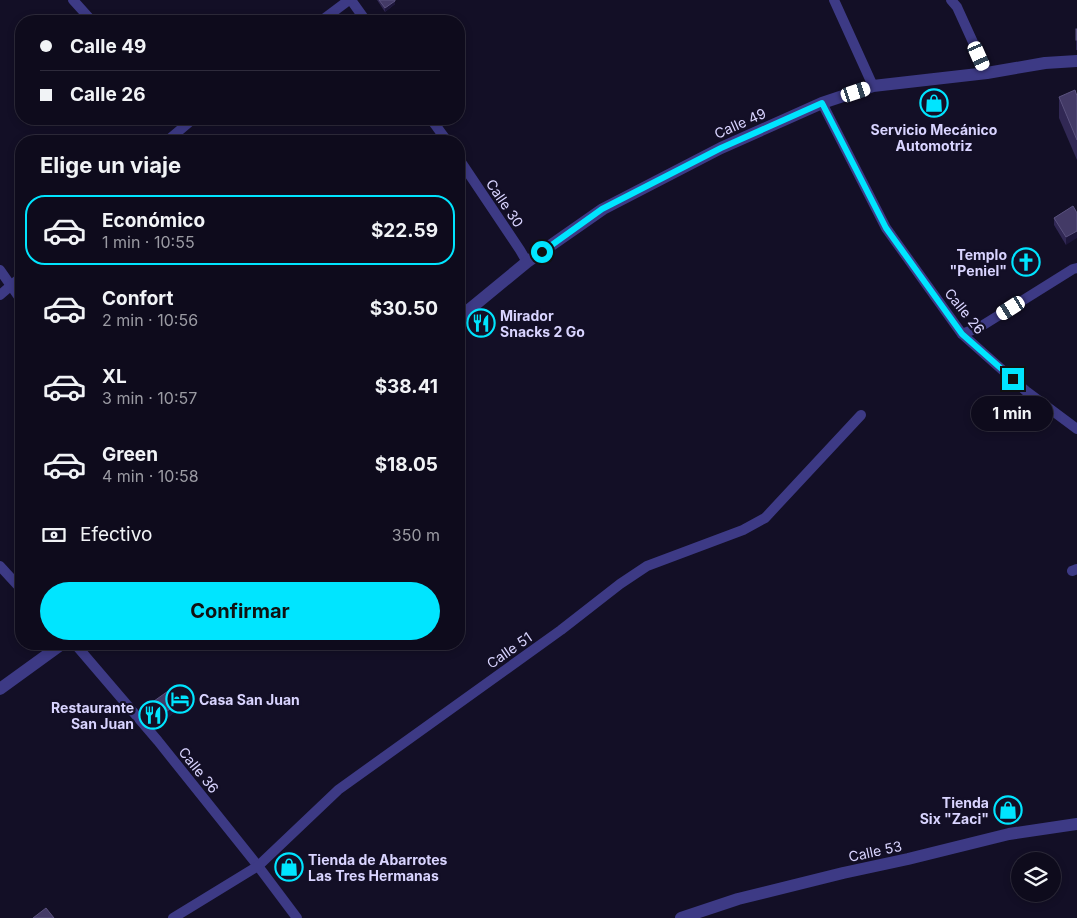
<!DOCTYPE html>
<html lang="es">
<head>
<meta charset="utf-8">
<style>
	body { margin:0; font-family:Inter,sans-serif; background:#1c1929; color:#f1f3f6; height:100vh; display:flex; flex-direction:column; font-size:19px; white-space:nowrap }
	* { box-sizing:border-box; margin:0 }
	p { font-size:16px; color:#9b9ba3 }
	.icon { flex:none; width:28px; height:28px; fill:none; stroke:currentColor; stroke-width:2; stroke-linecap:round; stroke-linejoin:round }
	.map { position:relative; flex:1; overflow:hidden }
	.side { position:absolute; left:15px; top:135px; width:450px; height:515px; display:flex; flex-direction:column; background:#0e0b1c; border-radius:20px; box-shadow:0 2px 8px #0003,0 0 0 1px #2e2b3b }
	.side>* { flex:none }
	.hud { position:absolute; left:15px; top:15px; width:450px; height:110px; border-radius:20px; box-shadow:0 2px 8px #0003,0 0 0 1px #2e2b3b; display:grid; align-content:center; height:110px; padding:0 25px; background:#0e0b1c }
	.fabs { position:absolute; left:1011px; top:852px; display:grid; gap:10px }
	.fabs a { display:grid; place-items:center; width:50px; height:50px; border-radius:50%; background:#0e0b1c; box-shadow:0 2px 8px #0003,0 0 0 1px #2e2b3b; font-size:25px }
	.end { position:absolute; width:22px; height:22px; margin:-11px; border:6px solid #00e5ff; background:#111; box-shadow:0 0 0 2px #111 }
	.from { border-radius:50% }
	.bubble { position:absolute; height:35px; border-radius:18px; background:#0e0b1c; box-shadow:0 2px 8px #0003,0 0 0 1px #2e2b3b; font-size:16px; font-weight:700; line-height:35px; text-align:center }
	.car { position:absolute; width:15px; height:30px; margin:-15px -8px; border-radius:6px; box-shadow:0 0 4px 1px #0007; background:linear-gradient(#fff 24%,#345 0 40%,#fff 0 76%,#345 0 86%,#fff 0) }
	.hud b { display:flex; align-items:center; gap:18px; height:48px; font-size:19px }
	.hud b+b { border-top:1px solid #2e2b3b }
	.hud i { width:12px; height:12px; background:#f1f3f6 }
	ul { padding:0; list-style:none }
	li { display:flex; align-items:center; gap:15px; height:70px; margin:0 10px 8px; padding:0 15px; border:2px solid transparent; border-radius:20px }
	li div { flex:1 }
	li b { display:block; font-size:19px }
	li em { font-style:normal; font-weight:700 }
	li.active { border-color:#00e5ff }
	li>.icon { width:45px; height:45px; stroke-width:1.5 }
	h2 { padding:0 25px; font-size:22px; line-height:60px }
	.pay { display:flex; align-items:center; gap:12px; height:55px; padding:0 25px; font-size:19px }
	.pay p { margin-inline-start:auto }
	.action { display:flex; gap:10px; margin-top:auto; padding:10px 25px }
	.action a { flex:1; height:58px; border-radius:30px; background:#00e5ff; color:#111; font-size:20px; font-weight:700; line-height:58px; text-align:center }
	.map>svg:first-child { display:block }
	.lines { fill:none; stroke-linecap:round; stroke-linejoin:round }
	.minor { stroke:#3d3a85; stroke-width:10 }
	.tertiary { stroke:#3d3a85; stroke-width:12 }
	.wall { fill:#312854 }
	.shaded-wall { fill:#1d163a }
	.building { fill:#433a66; stroke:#5a527e }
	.route { stroke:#00e5ff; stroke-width:6 }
	.labels { text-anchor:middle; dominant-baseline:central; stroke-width:4.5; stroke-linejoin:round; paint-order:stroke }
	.street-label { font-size:14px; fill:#d9d4ff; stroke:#130f26 }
	.poi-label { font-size:14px; font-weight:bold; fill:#d9d4ff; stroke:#130f26; text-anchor:end }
</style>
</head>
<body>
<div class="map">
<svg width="1077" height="918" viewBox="0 0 1077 918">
	<rect width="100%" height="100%" fill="#130f26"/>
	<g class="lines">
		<g class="minor">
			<polyline points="73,0 92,21"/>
			<polyline points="351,0 366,21"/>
			<polyline points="834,0 873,86"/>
			<polyline points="951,0 957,7 987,73"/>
			<polyline points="321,21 349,0"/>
			<polyline points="822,103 886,228 962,334 1026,391 1077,429"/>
			<polyline points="431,119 447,141"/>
			<polyline points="167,141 193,119"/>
			<polyline points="459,159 520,250 527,262"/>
			<polyline points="0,270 21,300"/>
			<polyline points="0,295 21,277"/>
			<polyline points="962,334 980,327 1073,269 1077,268"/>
			<polyline points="0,566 21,589"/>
			<polyline points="1072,571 1077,569"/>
			<polyline points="75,644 158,741 258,866 297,918"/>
			<polyline points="173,918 258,866 338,790 561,630 620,584 647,566 743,530 765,518 861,415"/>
		</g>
		<g class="tertiary">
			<polyline points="459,318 527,262 603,209 721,148 822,103 873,86 987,73 1045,63 1077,61"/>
			<polyline points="0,689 62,644"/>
			<polyline points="681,918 738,899 843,873 908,859 1009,834 1077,824"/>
		</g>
	</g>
	<g class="wall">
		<polygon points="377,0 395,0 395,4 385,12"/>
		<rect x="1076" y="29" width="1" height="21"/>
		<polygon points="1077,96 1077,160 1059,118 1059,97"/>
		<polygon points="1073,206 1066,245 1054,225 1054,218"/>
		<polygon points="147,706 180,708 157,726 147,714"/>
	</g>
	<g class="shaded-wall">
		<polygon points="395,1 395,4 385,12 385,8"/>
		<polygon points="1077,231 1077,238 1066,245 1066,237"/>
		<polygon points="180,701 180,708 157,726 157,719"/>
	</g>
	<g class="building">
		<polygon points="379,0 395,0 395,1 385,8"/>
		<rect x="1076" y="29" width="1" height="11"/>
		<polygon points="1075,90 1077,96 1077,140 1059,97"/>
		<polygon points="1073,206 1077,213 1077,231 1066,237 1054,218"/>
		<polygon points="171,689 180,701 157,719 147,706"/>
		<polygon points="46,908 54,918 33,918"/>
	</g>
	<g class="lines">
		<polyline class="route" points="542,252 602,209 721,148 822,103 886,228 962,334 1013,379"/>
	</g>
	<defs>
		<g id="shop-ring" transform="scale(1.4375)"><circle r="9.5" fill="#130f26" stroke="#00e5ff" stroke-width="1.5"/><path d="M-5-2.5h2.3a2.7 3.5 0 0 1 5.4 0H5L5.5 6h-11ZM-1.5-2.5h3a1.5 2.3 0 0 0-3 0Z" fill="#00e5ff"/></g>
		<g id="church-ring" transform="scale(1.4375)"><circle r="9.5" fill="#130f26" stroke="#00e5ff" stroke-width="1.5"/><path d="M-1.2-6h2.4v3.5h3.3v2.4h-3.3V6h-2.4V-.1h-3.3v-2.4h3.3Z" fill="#00e5ff"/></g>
		<g id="restaurant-ring" transform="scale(1.4375)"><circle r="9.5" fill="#130f26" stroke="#00e5ff" stroke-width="1.5"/><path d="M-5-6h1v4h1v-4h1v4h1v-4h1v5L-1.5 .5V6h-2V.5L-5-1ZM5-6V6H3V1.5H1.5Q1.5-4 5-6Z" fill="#00e5ff"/></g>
		<g id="hotel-ring" transform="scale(1.4375)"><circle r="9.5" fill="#130f26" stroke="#00e5ff" stroke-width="1.5"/><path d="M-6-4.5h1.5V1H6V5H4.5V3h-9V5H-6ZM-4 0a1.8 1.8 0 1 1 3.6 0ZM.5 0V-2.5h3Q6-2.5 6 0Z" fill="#00e5ff"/></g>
	</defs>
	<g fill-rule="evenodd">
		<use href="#shop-ring" x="934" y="103"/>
		<use href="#church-ring" x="1026" y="262"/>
		<use href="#restaurant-ring" x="481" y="323"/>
		<use href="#hotel-ring" x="180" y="699"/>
		<use href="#restaurant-ring" x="153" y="715"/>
		<use href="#shop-ring" x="1008" y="810"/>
		<use href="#shop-ring" x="289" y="867"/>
	</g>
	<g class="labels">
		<g class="street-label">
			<text transform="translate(740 123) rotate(-24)">Calle 49</text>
			<text transform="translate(505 203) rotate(56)">Calle 30</text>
			<text transform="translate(965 311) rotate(51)">Calle 26</text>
			<text transform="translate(509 650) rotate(-35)">Calle 51</text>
			<text transform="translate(199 770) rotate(51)">Calle 36</text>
			<text transform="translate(875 851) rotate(-12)">Calle 53</text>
		</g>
		<g class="poi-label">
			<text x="934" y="129" text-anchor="middle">Servicio Mecánico<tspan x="934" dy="16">Automotriz</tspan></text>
			<text x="1007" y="254">Templo<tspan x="1007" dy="16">"Peniel"</tspan></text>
			<text x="500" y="315" text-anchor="start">Mirador<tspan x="500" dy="16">Snacks 2 Go</tspan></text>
			<text x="199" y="699" text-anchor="start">Casa San Juan</text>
			<text x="134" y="707">Restaurante<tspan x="134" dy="16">San Juan</tspan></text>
			<text x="989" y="802">Tienda<tspan x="989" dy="16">Six "Zaci"</tspan></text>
			<text x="308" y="859" text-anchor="start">Tienda de Abarrotes<tspan x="308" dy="16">Las Tres Hermanas</tspan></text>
		</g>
	</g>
</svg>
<div class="fabs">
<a><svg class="icon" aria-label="layers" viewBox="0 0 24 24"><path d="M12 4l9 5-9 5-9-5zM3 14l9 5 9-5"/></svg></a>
</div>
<i class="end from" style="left:542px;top:252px"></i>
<i class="end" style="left:1013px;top:379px"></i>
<div class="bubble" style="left:971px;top:396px;width:82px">1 min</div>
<i class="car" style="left:979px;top:56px;rotate:156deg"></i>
<i class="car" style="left:856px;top:92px;rotate:72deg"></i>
<i class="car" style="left:1011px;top:308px;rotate:238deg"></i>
<div class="hud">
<b><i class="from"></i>Calle 49</b>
<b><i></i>Calle 26</b>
</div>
<section class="side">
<h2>Elige un viaje</h2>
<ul>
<li class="active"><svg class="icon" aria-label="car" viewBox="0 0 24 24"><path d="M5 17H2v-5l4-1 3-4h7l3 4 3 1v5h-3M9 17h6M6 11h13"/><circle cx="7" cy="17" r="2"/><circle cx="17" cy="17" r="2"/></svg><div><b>Económico</b><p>1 min · 10:55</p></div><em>$22.59</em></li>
<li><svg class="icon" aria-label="car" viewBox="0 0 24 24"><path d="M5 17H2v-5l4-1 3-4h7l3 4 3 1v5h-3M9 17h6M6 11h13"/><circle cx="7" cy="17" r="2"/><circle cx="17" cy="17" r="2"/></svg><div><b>Confort</b><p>2 min · 10:56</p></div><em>$30.50</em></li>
<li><svg class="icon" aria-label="car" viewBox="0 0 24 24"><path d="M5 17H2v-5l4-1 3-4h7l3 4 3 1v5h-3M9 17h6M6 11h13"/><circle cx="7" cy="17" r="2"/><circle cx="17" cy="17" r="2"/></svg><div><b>XL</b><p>3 min · 10:57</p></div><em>$38.41</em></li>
<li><svg class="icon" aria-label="car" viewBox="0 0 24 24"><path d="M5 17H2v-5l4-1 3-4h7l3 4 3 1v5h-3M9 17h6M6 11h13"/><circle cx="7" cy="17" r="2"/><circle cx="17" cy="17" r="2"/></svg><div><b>Green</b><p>4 min · 10:58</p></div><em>$18.05</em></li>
</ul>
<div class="pay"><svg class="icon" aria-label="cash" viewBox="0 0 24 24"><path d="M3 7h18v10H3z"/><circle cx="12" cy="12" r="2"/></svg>Efectivo<p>350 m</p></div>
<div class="action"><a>Confirmar</a></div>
</section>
</div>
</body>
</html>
